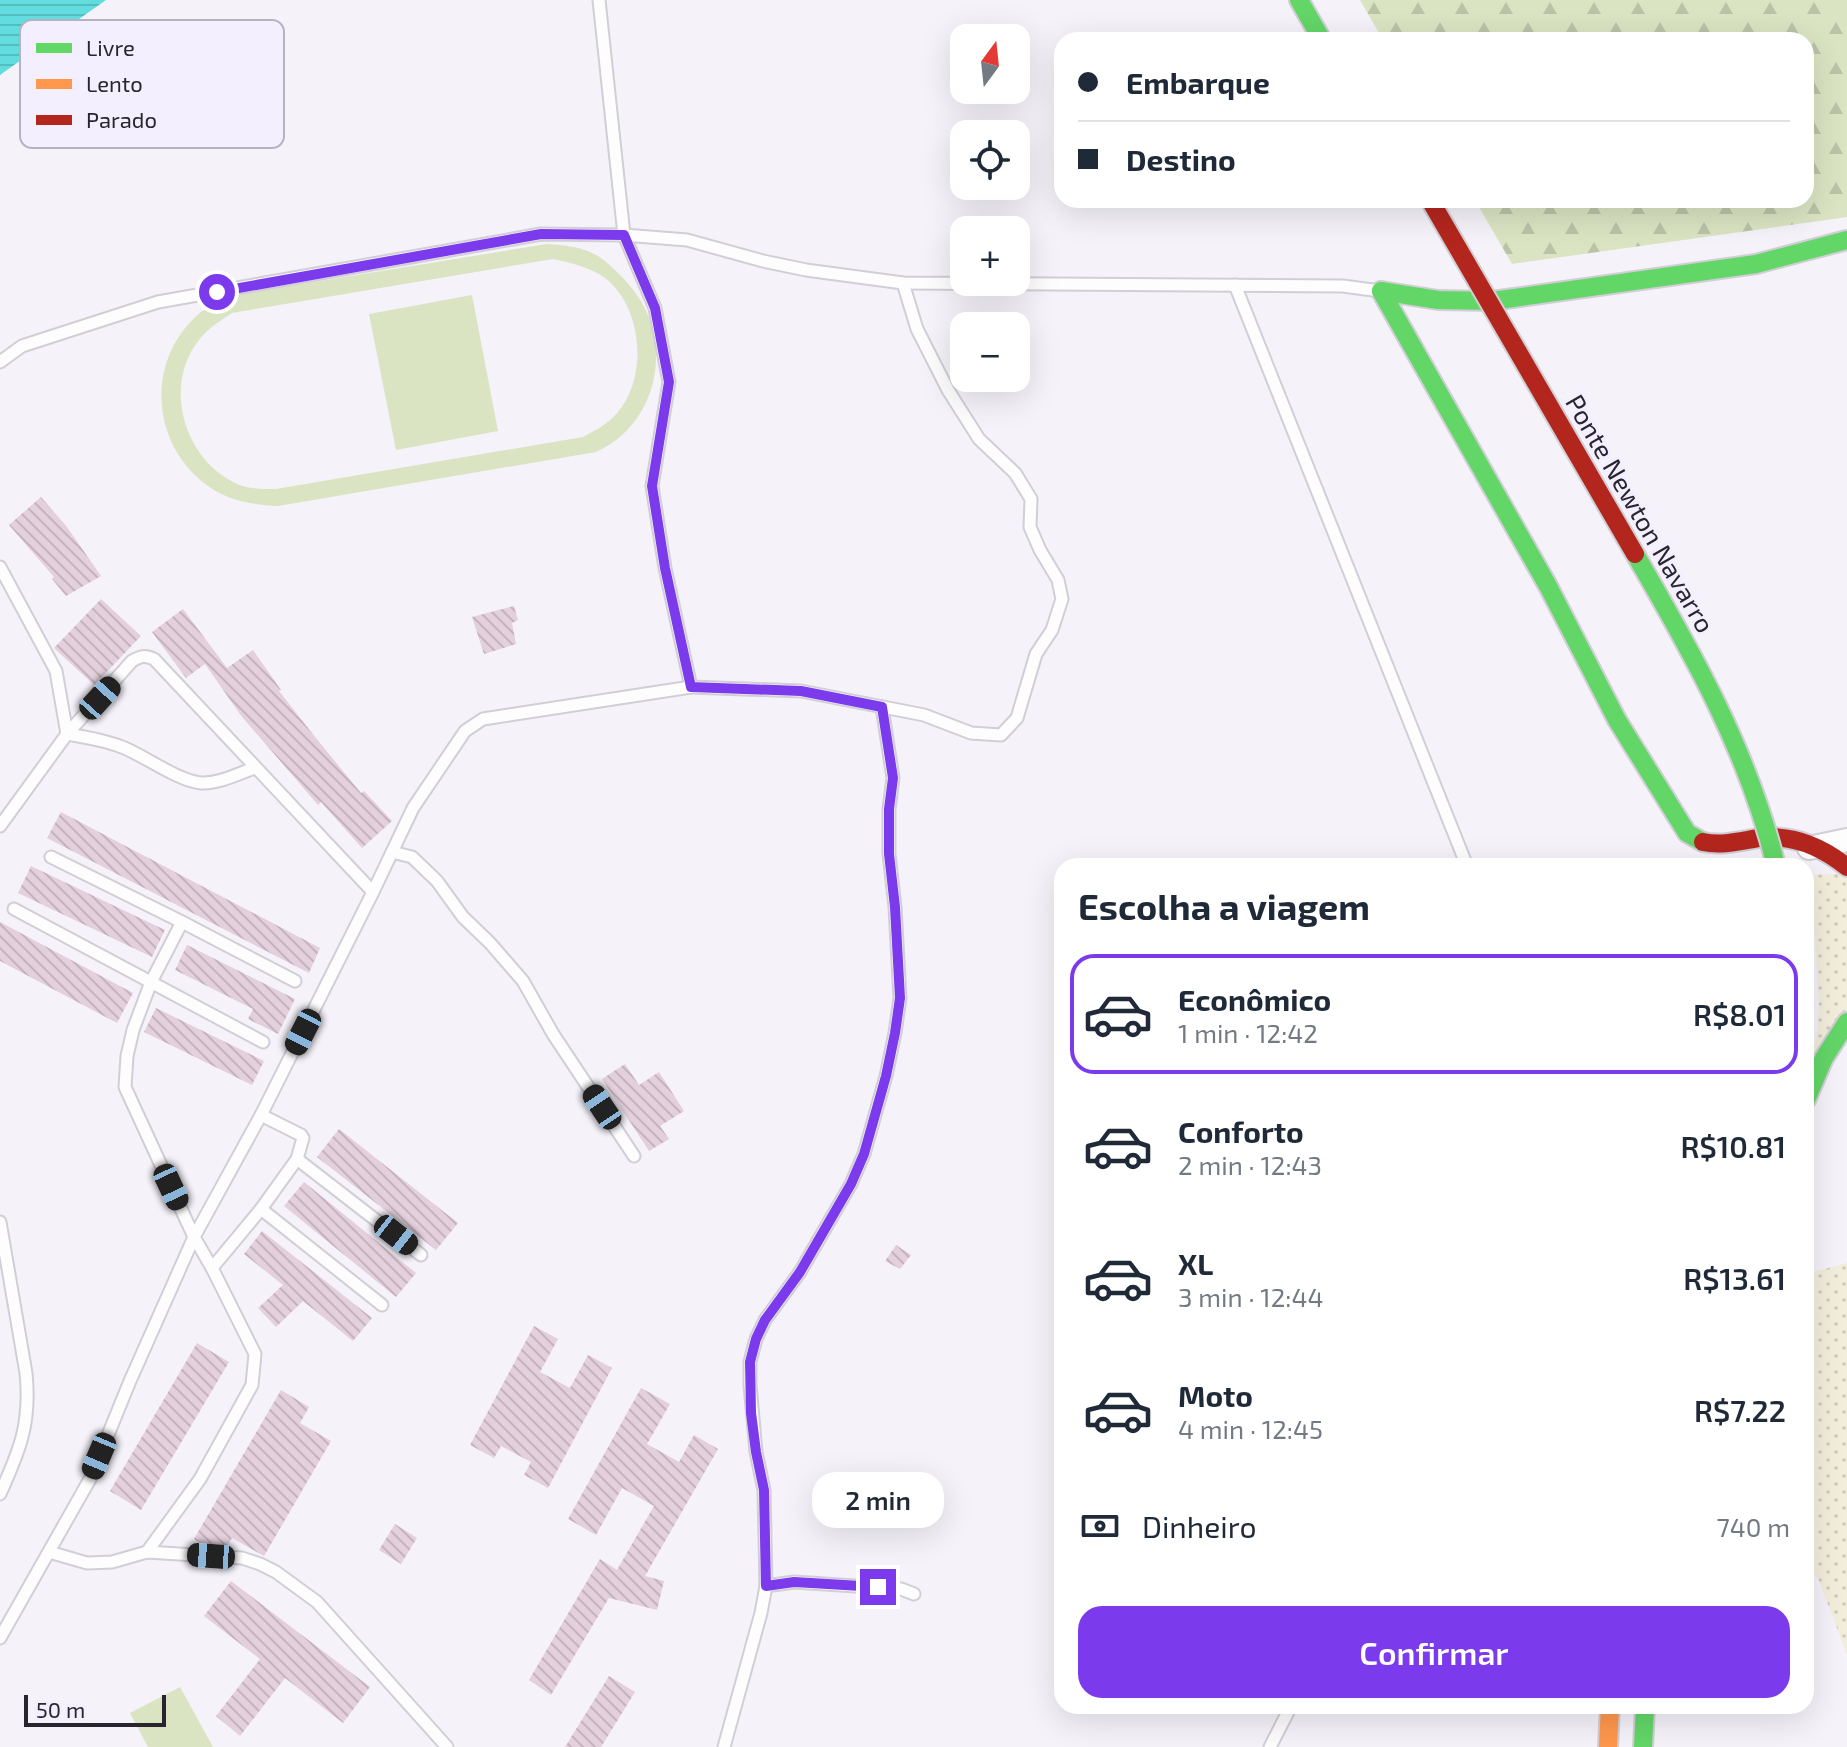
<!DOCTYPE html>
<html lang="pt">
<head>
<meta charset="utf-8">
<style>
	body { margin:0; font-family:"Exo 2",sans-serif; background:#f6f6f7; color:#1f2937; height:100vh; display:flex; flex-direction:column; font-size:30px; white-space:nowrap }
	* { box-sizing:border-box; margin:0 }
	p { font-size:26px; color:#747a83 }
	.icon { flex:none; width:44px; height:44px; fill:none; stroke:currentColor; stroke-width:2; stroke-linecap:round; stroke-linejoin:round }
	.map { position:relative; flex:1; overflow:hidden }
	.details { position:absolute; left:1054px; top:858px; width:760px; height:856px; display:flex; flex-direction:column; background:#fff; border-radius:24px; box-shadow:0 8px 32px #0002 }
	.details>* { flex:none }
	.top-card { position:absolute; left:1054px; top:32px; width:760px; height:176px; border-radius:24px; box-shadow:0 8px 32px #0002; display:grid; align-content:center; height:176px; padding:0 24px; background:#fff }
	.needle { width:52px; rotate:15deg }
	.tools { position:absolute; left:950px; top:24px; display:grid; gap:16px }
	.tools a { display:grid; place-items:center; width:80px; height:80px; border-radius:16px; background:#fff; box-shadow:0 8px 32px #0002; font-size:40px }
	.scale { position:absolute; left:24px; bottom:20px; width:142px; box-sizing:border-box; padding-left:8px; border:4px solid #28252e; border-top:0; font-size:22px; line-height:28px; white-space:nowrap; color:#28252e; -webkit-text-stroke:6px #f4effe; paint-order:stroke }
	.end { position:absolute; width:36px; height:36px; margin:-18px; border:10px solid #7c3aed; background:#fff; box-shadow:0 0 0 4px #fff }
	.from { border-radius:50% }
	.bubble { position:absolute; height:56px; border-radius:24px; background:#fff; box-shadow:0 8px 32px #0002; font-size:26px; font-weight:600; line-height:56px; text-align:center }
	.car { position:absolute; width:24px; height:48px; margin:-24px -12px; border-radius:10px; box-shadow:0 0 6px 2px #0007; background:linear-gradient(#222 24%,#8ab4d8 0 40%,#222 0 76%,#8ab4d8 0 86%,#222 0) }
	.top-card b { display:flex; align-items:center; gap:28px; height:76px; font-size:30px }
	.top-card b+b { border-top:2px solid #e0e1e3 }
	.top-card i { width:20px; height:20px; background:#1f2937 }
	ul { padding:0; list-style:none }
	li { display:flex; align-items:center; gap:24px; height:120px; margin:0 16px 12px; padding:0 8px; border:4px solid transparent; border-radius:24px }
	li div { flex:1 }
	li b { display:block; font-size:30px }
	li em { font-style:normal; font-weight:600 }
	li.selected { border-color:#7c3aed }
	li>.icon { width:72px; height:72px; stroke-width:1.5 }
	h2 { padding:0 24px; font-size:36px; line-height:96px }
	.pay { display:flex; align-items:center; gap:20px; height:88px; padding:0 24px; font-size:30px }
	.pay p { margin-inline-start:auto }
	.button { display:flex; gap:16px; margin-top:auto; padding:16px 24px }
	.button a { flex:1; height:92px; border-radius:24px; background:#7c3aed; color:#fff; font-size:32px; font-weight:600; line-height:92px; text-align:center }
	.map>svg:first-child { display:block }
	.grass { fill:#dae4c2; fill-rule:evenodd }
	.forest { fill:url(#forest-firs) }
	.sand { fill:url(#sand-dots) }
	.water { fill:url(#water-rules) }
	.building { fill:url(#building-back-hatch) }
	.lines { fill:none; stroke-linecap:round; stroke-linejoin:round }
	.lane-casing { stroke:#d1ced6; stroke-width:15 }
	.street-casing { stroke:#d1ced6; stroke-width:26 }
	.fast-casing { stroke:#d1ced6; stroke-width:22 }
	.slow-casing { stroke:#d1ced6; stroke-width:22 }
	.jam-casing { stroke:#d1ced6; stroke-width:22 }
	.lane { stroke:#fefdfe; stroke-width:11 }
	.street { stroke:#fefdfe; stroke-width:22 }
	.fast { stroke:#63d668; stroke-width:18 }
	.slow { stroke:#ff974d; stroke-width:18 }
	.jam { stroke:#b3261e; stroke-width:18 }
	.fast-bridge-casing { stroke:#d0cfd4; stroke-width:22; stroke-linecap:butt }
	.jam-bridge-casing { stroke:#d0cfd4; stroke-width:22; stroke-linecap:butt }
	.fast-bridge { stroke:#63d668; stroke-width:18 }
	.jam-bridge { stroke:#b3261e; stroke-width:18 }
	.route { stroke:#7c3aed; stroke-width:10 }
	.labels { text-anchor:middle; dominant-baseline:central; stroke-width:6; stroke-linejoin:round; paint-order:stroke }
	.street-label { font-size:26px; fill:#28252e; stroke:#f4effe }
	.key { fill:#f4effe; stroke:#b7b2c0; stroke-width:2 }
	.key-label { font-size:22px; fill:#28252e }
</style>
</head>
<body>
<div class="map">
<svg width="1847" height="1747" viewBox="0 0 1847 1747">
	<defs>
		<pattern id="forest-firs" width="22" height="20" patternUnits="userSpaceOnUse" patternTransform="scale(2)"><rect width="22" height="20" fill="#dae4c2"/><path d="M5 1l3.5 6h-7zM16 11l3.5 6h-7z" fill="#bbc3a7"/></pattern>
		<pattern id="sand-dots" width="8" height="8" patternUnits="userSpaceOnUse" patternTransform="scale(2)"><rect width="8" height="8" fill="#f3eddc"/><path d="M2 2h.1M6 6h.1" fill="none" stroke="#d0cbbd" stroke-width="1.8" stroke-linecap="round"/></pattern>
		<pattern id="water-rules" width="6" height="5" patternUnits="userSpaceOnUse" patternTransform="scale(2)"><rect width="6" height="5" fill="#61dcdf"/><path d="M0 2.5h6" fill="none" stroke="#54bdc0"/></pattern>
		<pattern id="building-back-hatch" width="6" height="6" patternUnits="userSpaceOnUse" patternTransform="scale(2)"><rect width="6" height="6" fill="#e4d0dc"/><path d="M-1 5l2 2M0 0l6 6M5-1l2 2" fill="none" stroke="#c4b2bd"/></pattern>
	</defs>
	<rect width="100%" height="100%" fill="#f5f2fa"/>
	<g class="grass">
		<path d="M547,244C562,245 576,246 590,252C602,257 610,265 619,274C631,286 642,300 648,315C669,367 648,429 596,452L278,506C256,505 234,502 214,490C150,450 143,360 201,312C211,304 223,300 234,295ZM553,259C571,263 590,267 605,278C643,308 648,376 618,412C608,424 596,430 583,437L276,489C267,489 255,489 246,487C187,469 160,388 199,340C208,328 220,321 232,313Z"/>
		<polygon points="472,295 498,431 396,450 369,314"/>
		<polygon points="180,1687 213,1747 148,1747 130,1713"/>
	</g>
	<polygon class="forest" points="1360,0 1847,0 1847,217 1512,264 1475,200 1806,200 1806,40 1383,40"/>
	<g class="sand">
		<polygon points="1837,874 1847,877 1847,1016 1806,1082 1818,1028 1819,1000 1814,925 1806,925 1806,875"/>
		<polygon points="1847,1263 1847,1655 1818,1578 1806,1572 1806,1285 1810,1273"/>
	</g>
	<polygon class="water" points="0,0 106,0 0,75"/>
	<g class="building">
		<polygon points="41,497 67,527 101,576 66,596 52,579 54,577 9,525"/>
		<polygon points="101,599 141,636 94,685 54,648"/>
		<polygon points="514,606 518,620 512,623 516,644 484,654 472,617"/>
		<polygon points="183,609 227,668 253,650 281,690 279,691 315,737 361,793 364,791 392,821 362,848 321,802 318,805 282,763 242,717 205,664 186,678 152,632"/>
		<polygon points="61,812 320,948 309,973 47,838"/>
		<polygon points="31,866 165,930 152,957 18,893"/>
		<polygon points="0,922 133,993 117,1023 0,961"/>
		<polygon points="187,945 295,999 278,1034 248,1019 253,1009 175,970"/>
		<polygon points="156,1008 264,1061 252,1085 144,1032"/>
		<polygon points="625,1064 639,1085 659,1072 684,1111 660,1126 669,1139 649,1151 602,1079"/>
		<polygon points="339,1129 458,1223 436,1250 317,1157"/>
		<polygon points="304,1182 416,1273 396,1297 284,1206"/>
		<polygon points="262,1231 372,1318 353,1341 303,1301 276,1327 258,1308 283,1285 244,1254"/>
		<polygon points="896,1245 911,1255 900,1269 885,1261"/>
		<polygon points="534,1326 558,1339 540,1372 570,1388 588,1355 612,1368 548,1488 524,1475 531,1462 501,1446 494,1458 470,1445"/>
		<polygon points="197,1343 229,1362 141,1510 110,1491"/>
		<polygon points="641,1388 670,1404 647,1444 679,1462 694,1435 718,1449 645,1576 664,1581 657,1610 609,1598 551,1695 529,1680 600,1559 617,1570 654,1506 622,1488 596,1535 568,1519"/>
		<polygon points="281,1390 309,1407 300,1423 331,1441 264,1556 232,1538 226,1548 207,1547 194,1539"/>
		<polygon points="395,1524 417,1538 401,1564 379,1550"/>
		<polygon points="231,1581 370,1687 343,1723 285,1678 240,1736 216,1716 260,1659 204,1616"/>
		<polygon points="609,1676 635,1692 601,1747 565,1747"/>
	</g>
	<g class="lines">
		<g class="lane-casing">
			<g id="lane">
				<polyline points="1235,285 1467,866"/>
				<polyline points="0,362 22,346 158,302 541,234 624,235 687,240 763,261 806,270 903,283 1343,286 1380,291"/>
				<path d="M0,567L56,671L67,734C86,737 104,740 122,747C145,756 178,781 201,783C219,784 239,773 255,768"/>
				<polyline points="691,687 801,691 924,715 971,733 1001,735 1017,718 1036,654 1052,630 1062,599 1058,580 1040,550 1030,527 1031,499 1015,473 979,439 948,390 917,329 903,283"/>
				<path d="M0,826L67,734L132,661C141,656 145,655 154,659L373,892"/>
				<polyline points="392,852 412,857 437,881 463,917 490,943 523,981 553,1034 634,1156"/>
				<polyline points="51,857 182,922 295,981"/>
				<polyline points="14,909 263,1042"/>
				<polyline points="297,1159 421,1255"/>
				<polyline points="261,1209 382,1305"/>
				<path d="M0,1222L26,1373C31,1423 20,1450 0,1494"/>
				<polyline points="212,1268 261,1209 297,1159 303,1138 301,1135 261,1115"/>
				<polyline points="49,1552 87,1563 112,1562 147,1552 242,1558 260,1564 276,1572 317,1602 447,1747"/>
				<polyline points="147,1552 200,1479 252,1385 255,1354 212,1268 194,1237 125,1087 127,1056 133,1030 151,982 182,922"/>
				<polyline points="766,1586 794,1582 901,1589 914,1594"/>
				<polyline points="0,1638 90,1479 130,1381 194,1237 261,1115 373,892 413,808 465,731 483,719 691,687 665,568 652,486 669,382 655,308 624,235 599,0"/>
				<polyline points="724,1747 761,1613 766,1586 764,1490 756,1452 750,1385 750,1362 756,1339 765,1320 800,1272 851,1184 864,1154 886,1076 895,1033 900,998 895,907 889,854 889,809 893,778 882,707"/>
				<polyline points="1270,1747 1291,1706"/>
			</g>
		</g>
		<g class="street-casing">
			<polyline id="street" points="1809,848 1847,840"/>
		</g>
		<g class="fast-casing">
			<g id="fast">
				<polyline points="1299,0 1322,40"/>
				<polyline points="1381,291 1548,586 1617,720 1687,833 1703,842"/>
				<polyline points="1381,291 1438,300 1492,301 1756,264 1847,240"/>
				<polyline points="1806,1100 1824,1058 1847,1022"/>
				<polyline points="1643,1747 1645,1706"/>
			</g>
		</g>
		<g class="slow-casing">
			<polyline id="slow" points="1608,1747 1610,1706"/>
		</g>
		<g class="jam-casing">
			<path id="jam" d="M1703,842C1722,846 1740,841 1759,838C1792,834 1822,847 1847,867"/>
		</g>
		<use href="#lane" class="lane"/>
		<use href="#street" class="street"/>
		<use href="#fast" class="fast"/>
		<use href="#slow" class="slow"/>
		<use href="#jam" class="jam"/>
		<g class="fast-bridge-casing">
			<path id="fast-bridge" d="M1635,554C1693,654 1749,753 1776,866"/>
		</g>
		<g class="jam-bridge-casing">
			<polyline id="jam-bridge" points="1430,200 1635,554"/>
		</g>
		<use href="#fast-bridge" class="fast-bridge"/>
		<use href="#jam-bridge" class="jam-bridge"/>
	</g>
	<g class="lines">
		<polyline class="route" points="217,292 541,234 624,235 655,308 669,382 652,486 665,568 691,687 801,691 882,707 893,778 889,809 889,854 895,907 900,998 895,1033 886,1076 864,1154 851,1184 800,1272 765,1320 756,1339 750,1362 751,1413 756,1452 764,1490 766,1586 794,1582 878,1587"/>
	</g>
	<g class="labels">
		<g class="street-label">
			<text transform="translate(1641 513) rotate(60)">Ponte Newton Navarro</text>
		</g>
	</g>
	<rect x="20" y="20" width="264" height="128" rx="12" class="key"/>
	<rect x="36" y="43" width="36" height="10" fill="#63d668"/>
	<rect x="36" y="79" width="36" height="10" fill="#ff974d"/>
	<rect x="36" y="115" width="36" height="10" fill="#b3261e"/>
	<g class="key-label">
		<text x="86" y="56">Livre</text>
		<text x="86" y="92">Lento</text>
		<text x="86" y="128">Parado</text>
	</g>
</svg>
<div class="tools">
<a><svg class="needle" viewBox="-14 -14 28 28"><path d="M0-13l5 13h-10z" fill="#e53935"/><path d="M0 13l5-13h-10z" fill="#747a83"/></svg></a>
<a><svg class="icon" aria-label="locate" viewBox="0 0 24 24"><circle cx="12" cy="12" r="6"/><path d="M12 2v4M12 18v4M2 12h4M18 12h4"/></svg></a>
<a>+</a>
<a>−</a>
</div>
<div class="scale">50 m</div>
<i class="end from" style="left:217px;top:292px"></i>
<i class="end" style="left:878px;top:1587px"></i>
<div class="bubble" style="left:812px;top:1472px;width:132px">2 min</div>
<i class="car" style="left:100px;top:698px;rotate:42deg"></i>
<i class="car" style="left:303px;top:1032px;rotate:207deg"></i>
<i class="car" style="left:602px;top:1107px;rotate:326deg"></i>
<i class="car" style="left:171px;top:1187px;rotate:155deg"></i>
<i class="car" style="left:396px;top:1235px;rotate:128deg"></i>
<i class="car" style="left:99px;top:1456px;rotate:203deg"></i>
<i class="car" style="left:211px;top:1556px;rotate:274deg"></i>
<div class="top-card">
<b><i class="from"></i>Embarque</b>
<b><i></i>Destino</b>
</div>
<section class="details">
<h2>Escolha a viagem</h2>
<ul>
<li class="selected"><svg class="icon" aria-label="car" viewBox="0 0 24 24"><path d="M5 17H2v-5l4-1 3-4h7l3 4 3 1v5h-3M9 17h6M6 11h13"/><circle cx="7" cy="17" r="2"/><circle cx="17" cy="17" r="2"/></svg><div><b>Econômico</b><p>1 min · 12:42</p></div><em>R$8.01</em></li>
<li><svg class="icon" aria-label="car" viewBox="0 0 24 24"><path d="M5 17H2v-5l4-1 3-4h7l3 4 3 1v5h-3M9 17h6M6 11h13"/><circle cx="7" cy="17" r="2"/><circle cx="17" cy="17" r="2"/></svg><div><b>Conforto</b><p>2 min · 12:43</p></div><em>R$10.81</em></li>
<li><svg class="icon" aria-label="car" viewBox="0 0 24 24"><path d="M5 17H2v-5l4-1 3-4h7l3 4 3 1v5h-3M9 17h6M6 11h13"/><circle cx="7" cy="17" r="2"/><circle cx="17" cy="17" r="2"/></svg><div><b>XL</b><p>3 min · 12:44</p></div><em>R$13.61</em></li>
<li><svg class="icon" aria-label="car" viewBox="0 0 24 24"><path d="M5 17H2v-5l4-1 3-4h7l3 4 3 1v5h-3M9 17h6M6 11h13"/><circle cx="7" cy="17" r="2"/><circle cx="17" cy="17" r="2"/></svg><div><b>Moto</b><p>4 min · 12:45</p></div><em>R$7.22</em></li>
</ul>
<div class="pay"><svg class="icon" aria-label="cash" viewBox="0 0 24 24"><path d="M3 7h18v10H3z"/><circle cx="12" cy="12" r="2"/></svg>Dinheiro<p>740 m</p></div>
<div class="button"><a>Confirmar</a></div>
</section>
</div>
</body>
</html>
